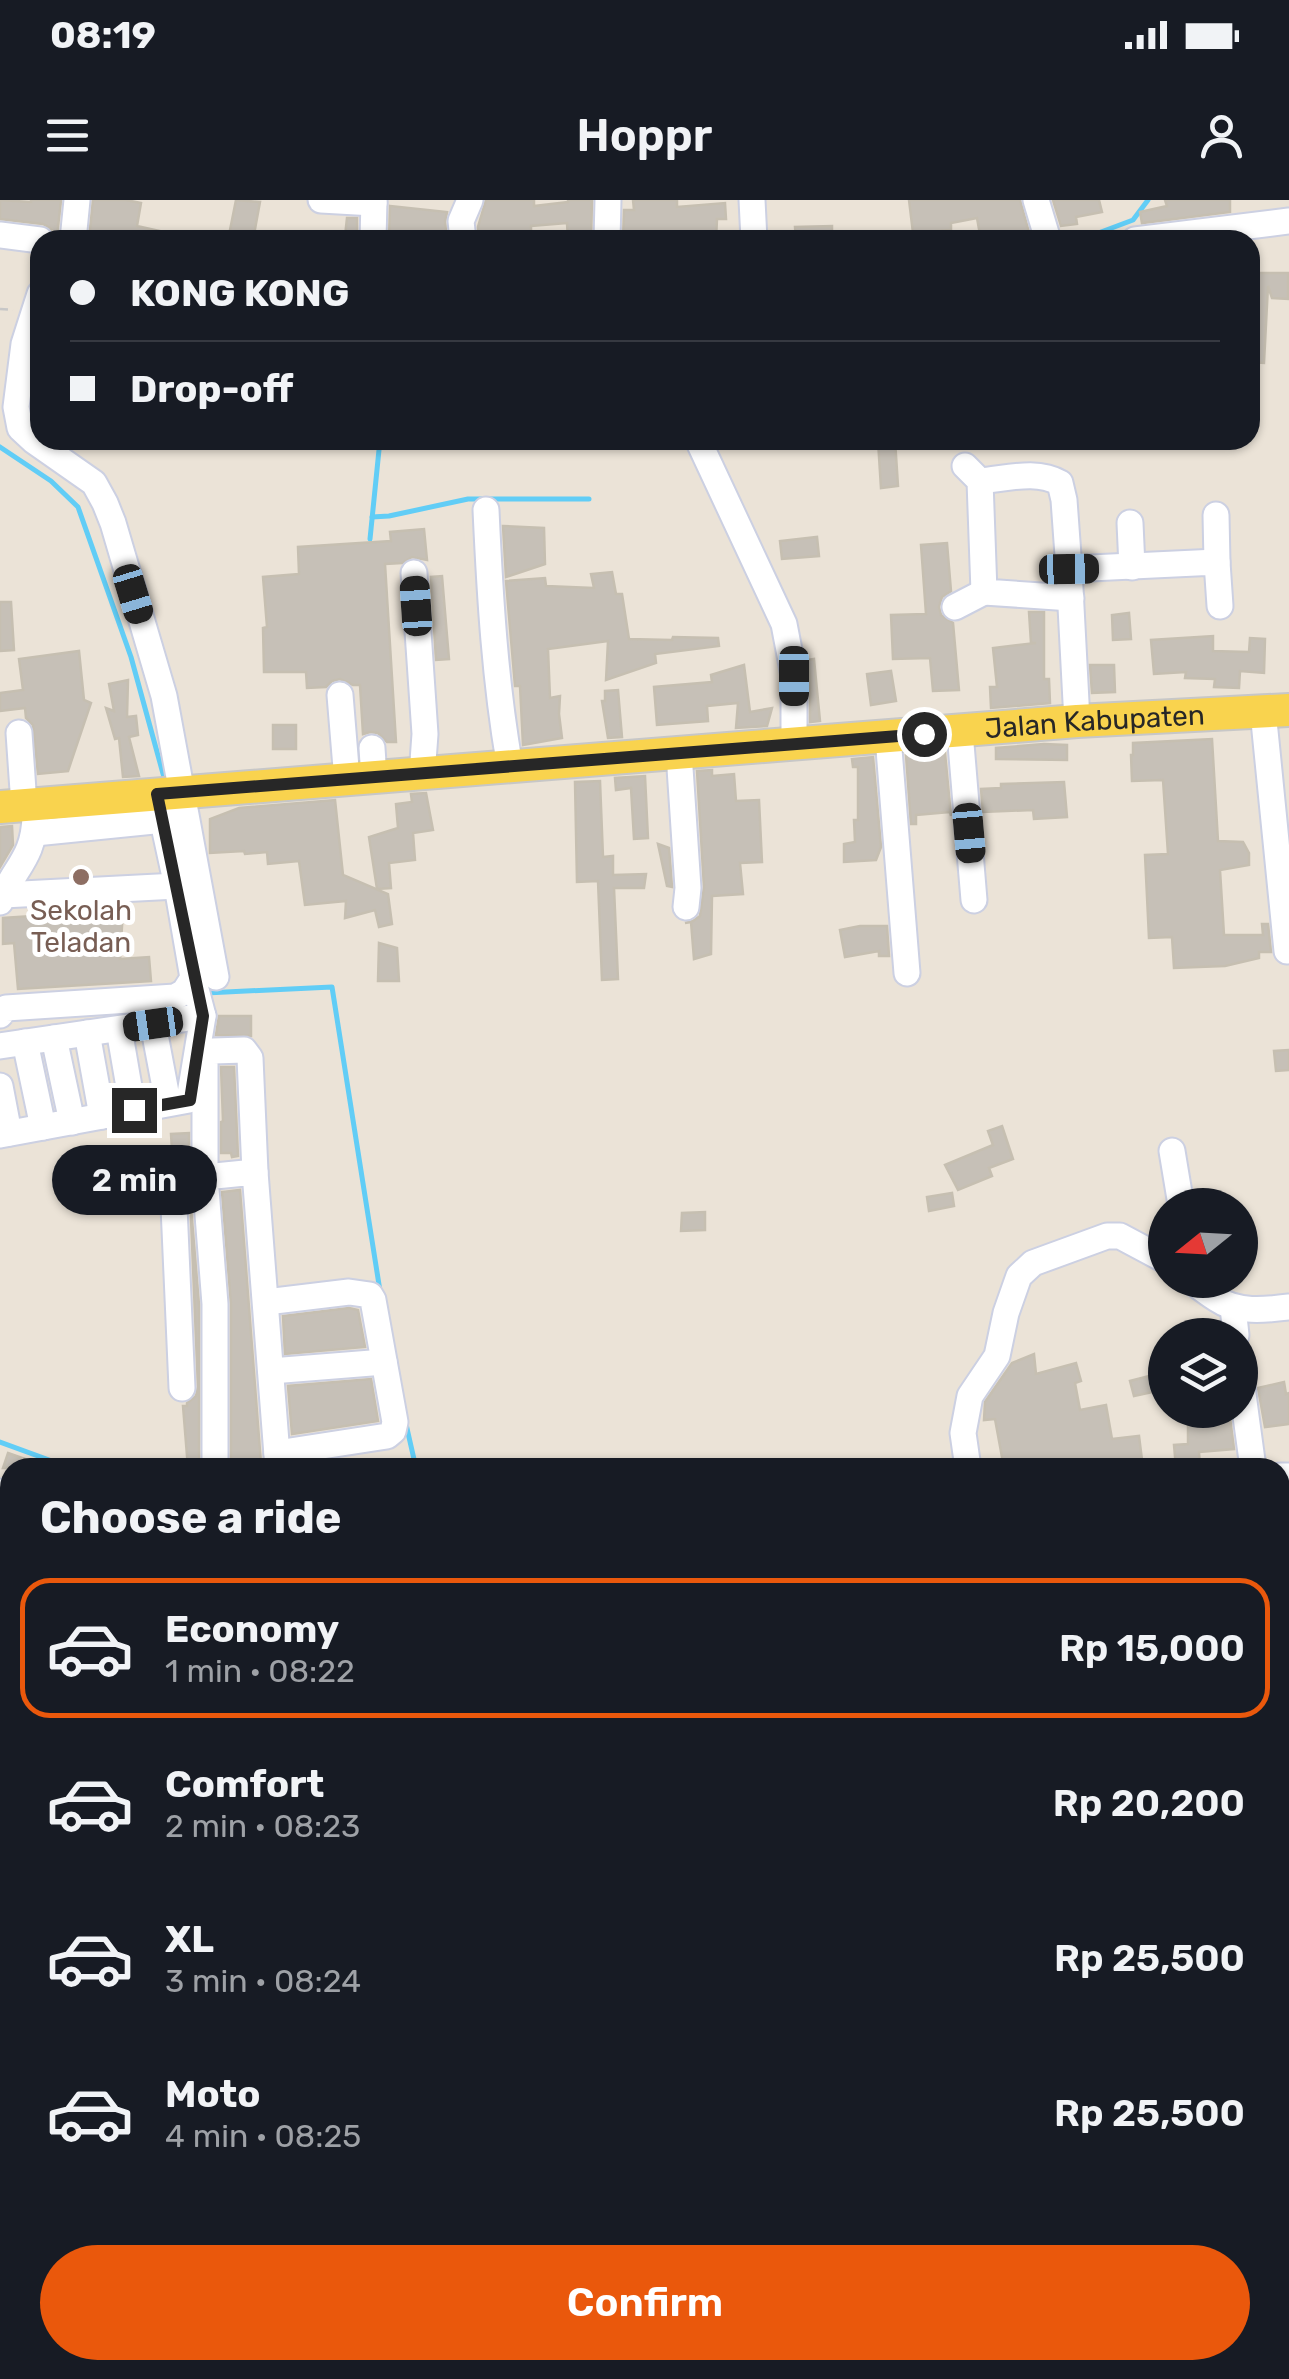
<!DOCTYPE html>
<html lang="en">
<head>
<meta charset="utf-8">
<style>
	body { margin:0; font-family:Rubik,sans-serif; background:#20242c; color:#f1f3f6; height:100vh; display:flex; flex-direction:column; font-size:38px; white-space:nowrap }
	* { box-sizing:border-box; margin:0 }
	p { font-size:32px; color:#9ea1a6 }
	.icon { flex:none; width:55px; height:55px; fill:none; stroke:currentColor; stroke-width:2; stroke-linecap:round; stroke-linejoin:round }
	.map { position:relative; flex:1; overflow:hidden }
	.drawer { position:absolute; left:0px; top:1258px; width:1290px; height:922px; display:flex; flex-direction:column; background:#171b24; border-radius:30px 30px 0 0; box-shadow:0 2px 8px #0004 }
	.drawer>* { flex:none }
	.banner { position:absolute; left:30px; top:30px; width:1230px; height:220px; border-radius:30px; box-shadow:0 2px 8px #0004; display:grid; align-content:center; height:220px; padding:0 40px; background:#171b24 }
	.needle { width:65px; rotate:252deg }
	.controls { position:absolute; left:1148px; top:988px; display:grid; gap:20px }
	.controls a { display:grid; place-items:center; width:110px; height:110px; border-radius:50%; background:#171b24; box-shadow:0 2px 8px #0004; font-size:50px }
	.end { position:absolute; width:45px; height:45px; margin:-22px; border:12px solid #272727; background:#fff; box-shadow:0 0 0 5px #fff }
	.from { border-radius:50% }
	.bubble { position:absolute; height:70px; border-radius:35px; background:#171b24; box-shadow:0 2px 8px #0004; font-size:32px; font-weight:600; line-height:70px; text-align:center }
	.car { position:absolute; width:30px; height:60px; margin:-30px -15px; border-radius:12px; box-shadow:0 0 8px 2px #0007; background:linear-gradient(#222 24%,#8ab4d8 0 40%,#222 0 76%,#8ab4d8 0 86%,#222 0) }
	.banner b { display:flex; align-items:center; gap:35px; height:95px; font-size:38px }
	.banner b+b { border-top:2px solid #363941 }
	.banner i { width:25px; height:25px; background:#f1f3f6 }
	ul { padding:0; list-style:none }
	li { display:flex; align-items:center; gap:30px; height:140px; margin:0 20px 15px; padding:0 20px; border:5px solid transparent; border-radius:30px }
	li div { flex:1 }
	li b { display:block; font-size:38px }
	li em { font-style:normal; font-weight:600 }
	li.selected { border-color:#ea580c }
	li>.icon { width:90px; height:90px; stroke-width:1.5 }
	h2 { padding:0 40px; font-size:45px; line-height:120px }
	.cta { display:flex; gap:20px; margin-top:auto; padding:20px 40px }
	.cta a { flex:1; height:115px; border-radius:60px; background:#ea580c; color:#fff; font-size:40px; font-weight:600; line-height:115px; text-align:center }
	.status { display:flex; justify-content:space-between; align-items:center; height:70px; padding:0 50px; background:#171b24; direction:ltr }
	.status svg { height:28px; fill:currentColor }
	header { display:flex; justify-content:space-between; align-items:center; height:130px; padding:0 40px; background:#171b24; font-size:45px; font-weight:600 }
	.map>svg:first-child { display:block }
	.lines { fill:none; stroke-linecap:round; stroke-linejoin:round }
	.stream { stroke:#61cdf6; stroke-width:5 }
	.building { fill:#c6c0b7; stroke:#c6bfb1; stroke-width:2.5 }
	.minor-casing { stroke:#ccd0e2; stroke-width:29 }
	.major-casing { stroke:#c7c7c7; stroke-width:36 }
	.path { stroke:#c7c7c7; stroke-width:2.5; stroke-dasharray:8 5; stroke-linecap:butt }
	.minor { stroke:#fff; stroke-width:25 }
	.major { stroke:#f9d34e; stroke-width:32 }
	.route { stroke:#272727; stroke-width:12 }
	.education-dot { fill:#8d6e63; stroke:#fff; stroke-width:4 }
	.labels { text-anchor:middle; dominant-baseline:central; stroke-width:10; stroke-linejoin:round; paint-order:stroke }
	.street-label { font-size:28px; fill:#272727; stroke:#fff }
	.education-label { font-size:28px; fill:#785e54; stroke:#fff }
</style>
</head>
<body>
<div class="status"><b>08:19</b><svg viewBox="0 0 49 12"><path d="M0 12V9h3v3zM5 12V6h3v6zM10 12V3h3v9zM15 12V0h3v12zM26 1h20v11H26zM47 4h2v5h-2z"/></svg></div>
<header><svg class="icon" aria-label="menu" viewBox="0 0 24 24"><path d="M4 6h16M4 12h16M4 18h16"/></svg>Hoppr<svg class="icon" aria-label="person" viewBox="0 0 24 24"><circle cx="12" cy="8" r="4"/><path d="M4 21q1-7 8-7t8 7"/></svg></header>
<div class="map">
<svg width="1289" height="2179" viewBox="0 0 1289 2179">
	<rect width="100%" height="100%" fill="#ebe3d7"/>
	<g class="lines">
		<g class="stream">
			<polyline points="1066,40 1093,35 1133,20 1148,0"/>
			<polyline points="26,181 40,180"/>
			<polyline points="0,247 51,281 78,307 131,457 165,581"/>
			<polyline points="372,317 389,316 468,299 589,299"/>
			<polyline points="370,339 380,240"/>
			<polyline points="206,793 332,787 380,1091"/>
			<polyline points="406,1224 416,1268"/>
			<polyline points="0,1242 71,1268"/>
			<polyline points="1280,1791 1289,1796"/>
		</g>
	</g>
	<g class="building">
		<polygon points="0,0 31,2 31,0 61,0 57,36 50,28 43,24 0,19"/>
		<polygon points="93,0 126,0 141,3 137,26 173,34 173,40 89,40"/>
		<polygon points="236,0 260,2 253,40 228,40"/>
		<polygon points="486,0 534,0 534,6 568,2 568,0 592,0 591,40 568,40 567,23 531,26 531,40 479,40 478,27"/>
		<polygon points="633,0 677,0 677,7 725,3 726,19 717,19 716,40 680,40 680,34 623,40 624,10 634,10"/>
		<polygon points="909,0 1020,0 1031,40 981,40 977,18 951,23 951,30 913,33"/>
		<polygon points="1053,0 1099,0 1102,12 1076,17 1077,24 1061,26"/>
		<polygon points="1165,0 1230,0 1230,12 1142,23 1140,12 1167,6"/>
		<polygon points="390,6 447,12 445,22 447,40 389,40"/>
		<polygon points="347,18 357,18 357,37 345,36"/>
		<polygon points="832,26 832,40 796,40 795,27"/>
		<polygon points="1250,73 1288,73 1288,99 1272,98 1268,86 1264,163 1250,162"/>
		<polygon points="895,240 898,286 881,288 878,241"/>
		<polygon points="503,326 544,328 545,364 506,377"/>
		<polygon points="424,329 427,360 412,357 402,363 385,364 396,542 387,542 378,533 370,532 363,534 360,485 353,485 340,479 332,481 326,487 307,488 306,472 264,472 263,428 267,427 263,377 299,374 298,347 391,341 390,332"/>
		<polygon points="817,337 819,356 782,359 780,341"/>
		<polygon points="947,343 951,391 942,397 939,407 941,415 953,423 959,490 933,491 930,458 893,459 891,415 926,414 921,345"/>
		<polygon points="612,372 616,394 622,394 629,439 672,440 673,437 718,438 719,446 655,454 656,463 606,480 608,441 548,449 550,498 560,496 559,514 562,538 523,545 520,486 515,486 506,381 545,378 546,386 594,388 591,374"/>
		<polygon points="442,376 449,459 436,460 431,377"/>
		<polygon points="0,402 11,402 14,450 0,451"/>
		<polygon points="1029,412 1044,412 1044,479 1049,479 1050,503 991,508 990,487 997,487 993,448 1036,443 1031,443"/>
		<polygon points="1129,413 1131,439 1113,440 1112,415"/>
		<polygon points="1213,436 1213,451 1249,452 1250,438 1265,439 1264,473 1240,471 1239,488 1214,487 1215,479 1185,478 1186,472 1154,474 1151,440"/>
		<polygon points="79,451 84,500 91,503 68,571 38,574 33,525 26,518 25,508 0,511 0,493 23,490 19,459"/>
		<polygon points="814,459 820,521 810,522 810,476 807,460"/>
		<polygon points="744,465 750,512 772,508 767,526 736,528 738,503 707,506 708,521 657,525 654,487 712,482 711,475"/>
		<polygon points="1090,465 1114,465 1115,492 1092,493"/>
		<polygon points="891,471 896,501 871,505 867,474"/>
		<polygon points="128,480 127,517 136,516 138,535 129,537 139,576 123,577 119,538 115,539 106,508 114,511 109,484"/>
		<polygon points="618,490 622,537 608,538 602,501 605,501 605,491"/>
		<rect x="273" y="525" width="23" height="24"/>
		<polygon points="1212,539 1218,641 1243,642 1249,653 1249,665 1220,670 1224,735 1263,735 1262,724 1268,724 1271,752 1259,752 1259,758 1225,766 1174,768 1172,737 1149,738 1145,655 1168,654 1163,580 1132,581 1131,555 1133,555 1133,543"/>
		<polygon points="1044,544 1067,545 1067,560 996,559 996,548"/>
		<polygon points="926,553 945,553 951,616 950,612 916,615 916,624 911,624 906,555"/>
		<polygon points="873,557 881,647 876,660 844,662 844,644 855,642 854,620 858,620 858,567 853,567 852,559"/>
		<polygon points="712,570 712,576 734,574 736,601 759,600 762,662 740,663 743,694 712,696 711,754 694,759 691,722 685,723 693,721 700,716 704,687 697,571"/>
		<polygon points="645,576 648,638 634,639 631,588 616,590 615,578"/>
		<polygon points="600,581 603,657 613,656 613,675 646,674 644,688 614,688 618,779 602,780 598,681 577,682 575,582"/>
		<polygon points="1064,582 1067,617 1034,619 1033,610 983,612 981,589 1001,588 1001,584"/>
		<polygon points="426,593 433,630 413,633 415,660 389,663 391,688 377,689 369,637 398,628 396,604 412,602 411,594"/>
		<polygon points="335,600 343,675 388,694 392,724 379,727 375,710 345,718 346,701 305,705 299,661 268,664 267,652 245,654 244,651 210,653 210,619 239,608"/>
		<polygon points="12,626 13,645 0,667 0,627"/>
		<polygon points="658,644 669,648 672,687 667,686"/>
		<polygon points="123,710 120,759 149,757 151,781 18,789 14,743 3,744 3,718"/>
		<polygon points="860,726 887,726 889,756 879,756 879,751 845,757 840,730"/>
		<polygon points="379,743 397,748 399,781 378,781"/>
		<polygon points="219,816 251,816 251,836 216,835"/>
		<polygon points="1289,850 1289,870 1276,871 1274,851"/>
		<polygon points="221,867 234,867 238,956 232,957 231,953 221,953 221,922 223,921"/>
		<polygon points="1002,926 1013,959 989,968 992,976 958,990 945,965 993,945 988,931"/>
		<polygon points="189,933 189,963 173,966 171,934"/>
		<polygon points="240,990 261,1264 231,1266 231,1104 222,992"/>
		<polygon points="952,993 954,1006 929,1011 927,997"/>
		<polygon points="190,995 199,1105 199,1268 188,1268 183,1206 187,1206 187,1203 196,1196 198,1187"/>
		<polygon points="705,1012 705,1030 681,1031 682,1013"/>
		<polygon points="349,1108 358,1110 365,1147 285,1154 283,1116"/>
		<polygon points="1034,1154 1036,1174 1076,1163 1081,1181 1075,1183 1080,1210 1106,1205 1112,1239 1139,1236 1143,1268 1004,1268 995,1219 984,1220 985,1202 1012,1163"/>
		<polygon points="1153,1175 1157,1191 1134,1196 1130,1181"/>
		<polygon points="371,1179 378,1221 292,1234 288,1186"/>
		<polygon points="1284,1182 1286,1194 1289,1193 1289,1224 1265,1227 1258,1188"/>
		<polygon points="1188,1210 1229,1210 1234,1249 1199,1252 1200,1266 1176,1268 1174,1245 1188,1244"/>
		<polygon points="8,1253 45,1266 44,1268 3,1268"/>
	</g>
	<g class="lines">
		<g class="minor-casing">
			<g id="minor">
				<polyline points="321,0 374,3"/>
				<polyline points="752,0 754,40"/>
				<polyline points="1036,0 1048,40"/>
				<polyline points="0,35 40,40"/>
				<polyline points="73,40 77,0"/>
				<polyline points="373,40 374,0"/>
				<polyline points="463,40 461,21 470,0"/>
				<polyline points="607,40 608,0"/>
				<polyline points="1135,40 1289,21"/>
				<polyline points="40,94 24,144 16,207 20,228 34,241 94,283 105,303 113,323 164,496 216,777"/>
				<polyline points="698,240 784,424 794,476 794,543"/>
				<polyline points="965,266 980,281 984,392 1071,398"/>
				<path d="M980,281C1005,279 1037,269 1060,283L1064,300L1069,369L1077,521"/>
				<path d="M486,310C490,397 495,482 510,567"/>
				<polyline points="1216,315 1217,362"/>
				<polyline points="1130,323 1132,367"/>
				<polyline points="1069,369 1217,362 1220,406"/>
				<polyline points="414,373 425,534 422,575"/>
				<polyline points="955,407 984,392"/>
				<polyline points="340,495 347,580"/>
				<polyline points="1263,511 1287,751"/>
				<polyline points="960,532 974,700"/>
				<polyline points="19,533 24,605"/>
				<polyline points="888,537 907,773"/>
				<polyline points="372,548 374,578"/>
				<polyline points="679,553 688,688 686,707"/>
				<polyline points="35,633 164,620"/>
				<polyline points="3,695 177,686"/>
				<path d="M0,702C14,667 34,659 35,616"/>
				<polyline points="0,815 6,808 175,797 184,792 193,778 177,686 157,594"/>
				<polyline points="153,824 168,903"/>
				<polyline points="119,829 133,910"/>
				<polyline points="87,833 102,916"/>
				<polyline points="54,838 72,922"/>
				<polyline points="25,842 43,927"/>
				<polyline points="0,846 203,816"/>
				<polyline points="0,886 9,933"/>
				<polyline points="0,935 189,900 203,816 193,778"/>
				<polyline points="1172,951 1181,1005"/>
				<path d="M1190,1080C1199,1086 1207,1093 1217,1099C1237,1113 1265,1110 1289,1107"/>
				<polyline points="266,1102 349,1092 370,1095 373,1100 395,1222 393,1231 387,1236 277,1253"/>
				<polyline points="1233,1107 1236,1135"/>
				<polyline points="271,1171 384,1162"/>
				<polyline points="1240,1172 1253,1268"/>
				<polyline points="182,1188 173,984 182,980 205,977 205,857 213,851 244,850 250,858 255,972"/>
				<polyline points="215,1268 215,1104 205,977 255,972 278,1268"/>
				<polyline points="968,1268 963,1233 970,1196 997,1156 1006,1113 1019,1076 1033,1063 1107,1036 1120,1036 1165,1060"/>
				<polyline points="1280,1276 1289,1276"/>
				<polyline points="0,1292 10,1295"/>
				<polyline points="0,1318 10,1316"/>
				<polyline points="0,1350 10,1499"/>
				<polyline points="1280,1518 1289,1518"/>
				<polyline points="0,1629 10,1628"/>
				<polyline points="0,1718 10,1719"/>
				<polyline points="0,1816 10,1818"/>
				<polyline points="1280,1905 1289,1905"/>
				<polyline points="0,1953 10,1953"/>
				<polyline points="0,2051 10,2051"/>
				<polyline points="0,2134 10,2134"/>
				<polyline points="319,2170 319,2179"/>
				<polyline points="409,2170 409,2179"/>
				<polyline points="517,2170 518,2179"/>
				<polyline points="595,2170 595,2179"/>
				<polyline points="100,2179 101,2170"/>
				<polyline points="181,2179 181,2170"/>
			</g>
		</g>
		<g class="major-casing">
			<g id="major">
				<path id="s1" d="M0,607L1077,521L1289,510"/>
			</g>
		</g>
		<polyline class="path" points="0,109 13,110"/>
		<use href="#minor" class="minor"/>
		<use href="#major" class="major"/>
	</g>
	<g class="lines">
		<polyline class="route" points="134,910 190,900 203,816 157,594 924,534"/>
	</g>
	<circle class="education-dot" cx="81" cy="677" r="10"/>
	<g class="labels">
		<g class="street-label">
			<text stroke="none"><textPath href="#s1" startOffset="1098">Jalan Kabupaten</textPath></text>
		</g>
		<g class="education-label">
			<text x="81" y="710">Sekolah<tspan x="81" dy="32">Teladan</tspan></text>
		</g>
	</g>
</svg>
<div class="controls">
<a><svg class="needle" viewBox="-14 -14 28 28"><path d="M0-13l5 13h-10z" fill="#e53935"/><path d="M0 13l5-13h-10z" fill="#9ea1a6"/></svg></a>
<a><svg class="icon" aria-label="layers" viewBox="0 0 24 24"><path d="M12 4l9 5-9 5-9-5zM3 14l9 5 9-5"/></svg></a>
</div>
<i class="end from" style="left:924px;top:534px"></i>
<i class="end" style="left:134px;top:910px"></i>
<div class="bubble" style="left:52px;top:945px;width:165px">2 min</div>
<i class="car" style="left:1069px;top:369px;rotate:89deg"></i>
<i class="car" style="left:133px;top:394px;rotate:163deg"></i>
<i class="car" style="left:416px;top:406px;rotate:356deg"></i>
<i class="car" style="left:794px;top:476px;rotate:180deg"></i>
<i class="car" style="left:969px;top:633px;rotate:175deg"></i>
<i class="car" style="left:153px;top:824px;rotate:262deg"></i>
<div class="banner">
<b><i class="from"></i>KONG KONG</b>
<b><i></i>Drop-off</b>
</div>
<section class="drawer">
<h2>Choose a ride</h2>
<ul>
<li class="selected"><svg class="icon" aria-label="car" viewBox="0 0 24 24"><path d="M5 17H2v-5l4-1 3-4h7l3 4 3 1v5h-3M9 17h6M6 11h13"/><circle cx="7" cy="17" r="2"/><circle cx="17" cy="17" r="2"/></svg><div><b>Economy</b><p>1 min · 08:22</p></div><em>Rp 15,000</em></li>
<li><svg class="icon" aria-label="car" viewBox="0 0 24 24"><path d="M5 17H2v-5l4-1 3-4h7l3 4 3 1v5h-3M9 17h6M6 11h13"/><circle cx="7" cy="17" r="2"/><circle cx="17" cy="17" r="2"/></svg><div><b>Comfort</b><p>2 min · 08:23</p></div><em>Rp 20,200</em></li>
<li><svg class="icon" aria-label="car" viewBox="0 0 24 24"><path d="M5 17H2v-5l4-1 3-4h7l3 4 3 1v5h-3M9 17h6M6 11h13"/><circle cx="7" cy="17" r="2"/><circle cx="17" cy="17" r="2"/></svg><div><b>XL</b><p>3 min · 08:24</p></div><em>Rp 25,500</em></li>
<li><svg class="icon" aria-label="car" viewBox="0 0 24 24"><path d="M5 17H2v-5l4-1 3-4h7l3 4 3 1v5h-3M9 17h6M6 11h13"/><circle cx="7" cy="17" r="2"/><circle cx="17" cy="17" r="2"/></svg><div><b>Moto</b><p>4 min · 08:25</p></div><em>Rp 25,500</em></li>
</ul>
<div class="cta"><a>Confirm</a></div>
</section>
</div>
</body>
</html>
